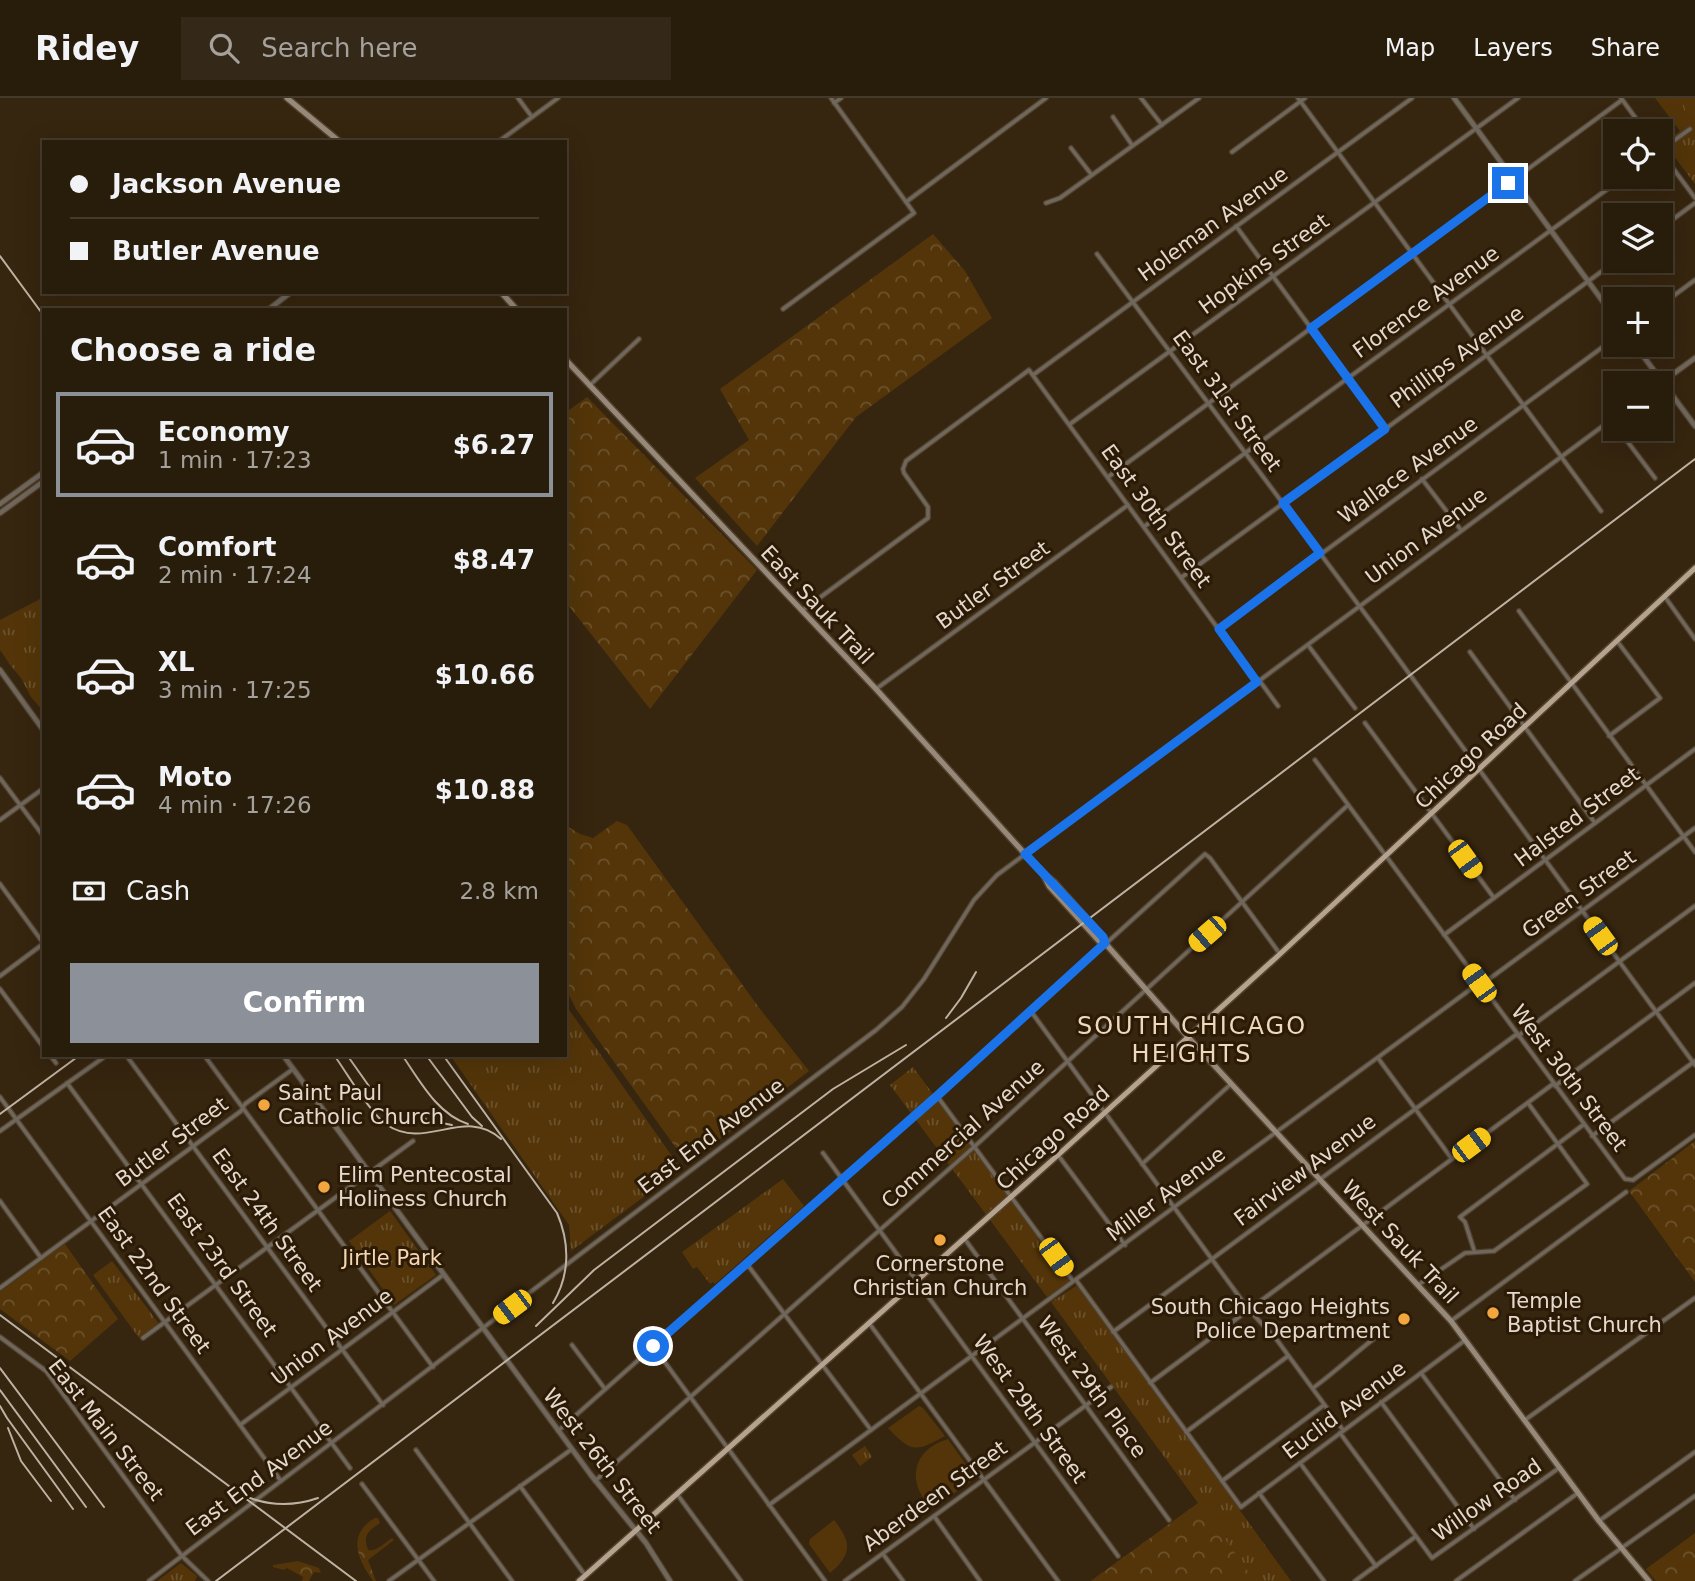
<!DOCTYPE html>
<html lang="en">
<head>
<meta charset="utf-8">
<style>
	body { margin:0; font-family:"DejaVu Sans",sans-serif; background:#342919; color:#f1f3f6; height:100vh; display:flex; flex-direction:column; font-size:26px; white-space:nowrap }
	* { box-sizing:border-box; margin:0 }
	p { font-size:23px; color:#a5a19d }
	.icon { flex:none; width:38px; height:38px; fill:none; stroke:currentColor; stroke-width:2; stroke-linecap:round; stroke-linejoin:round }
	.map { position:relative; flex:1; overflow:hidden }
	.drawer { position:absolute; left:42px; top:210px; width:525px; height:749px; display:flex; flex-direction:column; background:#281c0b; border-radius:0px; box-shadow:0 7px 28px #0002,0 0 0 2px #443a2c }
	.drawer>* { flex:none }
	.banner { position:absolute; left:42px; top:42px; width:525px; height:154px; border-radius:0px; box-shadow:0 7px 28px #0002,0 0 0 2px #443a2c; display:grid; align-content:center; height:154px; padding:0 28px; background:#281c0b }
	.controls { position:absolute; left:1603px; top:21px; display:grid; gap:14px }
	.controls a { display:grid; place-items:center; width:70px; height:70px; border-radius:0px; background:#281c0b; box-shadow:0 7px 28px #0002,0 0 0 2px #443a2c; font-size:35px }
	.end { position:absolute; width:32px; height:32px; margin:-16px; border:9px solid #1a73e8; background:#fff; box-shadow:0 0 0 4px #fff }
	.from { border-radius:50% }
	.car { position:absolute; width:21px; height:42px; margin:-21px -10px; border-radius:9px; box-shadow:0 0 5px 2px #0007; background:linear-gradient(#f5c518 24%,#345 0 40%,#f5c518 0 76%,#345 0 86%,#f5c518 0) }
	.banner b { display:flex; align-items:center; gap:24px; height:66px; font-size:26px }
	.banner b+b { border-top:2px solid #443a2c }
	.banner i { width:18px; height:18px; background:#f1f3f6 }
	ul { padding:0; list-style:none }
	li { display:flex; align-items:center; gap:21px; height:105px; margin:0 14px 10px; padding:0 14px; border:4px solid transparent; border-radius:0px }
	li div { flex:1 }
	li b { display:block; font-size:26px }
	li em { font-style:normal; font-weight:700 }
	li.selected { border-color:#8c9099 }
	li>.icon { width:63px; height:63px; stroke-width:1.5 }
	h2 { padding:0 28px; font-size:32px; line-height:84px }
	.pay { display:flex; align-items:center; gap:18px; height:77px; padding:0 28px; font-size:26px }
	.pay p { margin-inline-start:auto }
	.button { display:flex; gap:14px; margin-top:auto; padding:14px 28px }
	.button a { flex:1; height:80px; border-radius:0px; background:#8c9099; color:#fff; font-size:28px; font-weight:700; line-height:80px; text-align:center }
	header { display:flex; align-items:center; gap:42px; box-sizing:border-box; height:98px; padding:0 35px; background:#281c0b; border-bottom:2px solid #443a2c }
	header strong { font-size:33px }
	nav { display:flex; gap:38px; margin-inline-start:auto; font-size:24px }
	.search { width:490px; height:63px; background:#342919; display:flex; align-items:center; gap:18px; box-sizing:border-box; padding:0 24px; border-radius:0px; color:#a5a19d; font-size:26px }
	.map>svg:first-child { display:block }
	.grass { fill:url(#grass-tufts) }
	.forest { fill:url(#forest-crowns) }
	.pitch { fill:#533509 }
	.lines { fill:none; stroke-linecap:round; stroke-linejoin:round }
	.minor-casing { stroke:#52422d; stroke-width:6 }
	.tertiary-casing { stroke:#52422d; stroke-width:7 }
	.secondary-casing { stroke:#52422d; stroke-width:8 }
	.primary-casing { stroke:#52422d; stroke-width:8 }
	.minor { stroke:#6f665c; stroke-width:3.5 }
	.tertiary { stroke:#6f665c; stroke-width:4.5 }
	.secondary { stroke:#978979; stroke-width:5 }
	.primary { stroke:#b5a38f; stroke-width:5 }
	.rail { stroke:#beb2a3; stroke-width:2 }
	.route { stroke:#1a73e8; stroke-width:9 }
	.poi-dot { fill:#f1a63f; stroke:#2b1b06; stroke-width:2.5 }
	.labels { text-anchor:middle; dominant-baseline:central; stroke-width:6; stroke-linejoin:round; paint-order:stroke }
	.street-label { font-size:21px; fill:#e4d9cc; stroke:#2b1b06 }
	.poi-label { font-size:21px; fill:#e4d9cc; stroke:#2b1b06; text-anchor:start }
	.park-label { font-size:21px; fill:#f7d7b3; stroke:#2b1b06 }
	.quarter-label { font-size:24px; letter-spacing:2px; fill:#eed8be; stroke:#2b1b06 }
</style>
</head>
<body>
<header>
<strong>Ridey</strong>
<div class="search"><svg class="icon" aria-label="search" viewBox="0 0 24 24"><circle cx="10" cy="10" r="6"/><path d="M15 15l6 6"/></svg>Search here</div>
<nav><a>Map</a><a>Layers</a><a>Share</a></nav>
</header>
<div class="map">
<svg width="1695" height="1483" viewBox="0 0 1695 1483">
	<defs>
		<pattern id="grass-tufts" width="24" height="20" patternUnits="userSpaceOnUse" patternTransform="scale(1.75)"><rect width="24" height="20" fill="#533509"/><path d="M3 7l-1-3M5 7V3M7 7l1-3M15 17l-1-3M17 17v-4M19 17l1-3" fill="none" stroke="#6c522c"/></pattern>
		<pattern id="forest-crowns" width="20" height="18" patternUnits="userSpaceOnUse" patternTransform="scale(1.75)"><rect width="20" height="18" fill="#533509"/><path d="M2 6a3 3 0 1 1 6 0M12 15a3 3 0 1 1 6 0" fill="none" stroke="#6c522c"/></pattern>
	</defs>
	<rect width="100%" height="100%" fill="#36250f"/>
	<g class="grass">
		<polygon points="1655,0 1695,0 1695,86 1664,45 1680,33"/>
		<polygon points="44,499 44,614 31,599 21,580 11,568 0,552 0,522"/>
		<polygon points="565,906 681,1071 571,1153 569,1127 450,957 565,957"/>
		<polygon points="913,969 1070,1183 1047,1199 890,987"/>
		<polygon points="783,1081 804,1108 715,1186 713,1184 710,1186 697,1169 693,1171 682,1154"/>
		<polygon points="390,1113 436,1177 394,1207 349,1143"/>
		<polygon points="112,1163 159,1226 139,1240 93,1177"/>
		<polygon points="1076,1188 1079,1190 1291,1483 1091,1483 1198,1405 1051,1204"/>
		<polygon points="865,1348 872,1359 860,1368 852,1357"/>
		<polygon points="181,1465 197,1478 195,1483 157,1483"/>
	</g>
	<g class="forest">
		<polygon points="933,136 965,173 992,220 856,319 757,448 695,380 749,342 720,291"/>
		<polygon points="587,299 757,472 650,611 565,503 565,315"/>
		<polygon points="617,723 627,727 760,911 809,973 689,1064 684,1061 576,911 565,889 565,727 580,736 593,740"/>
		<polygon points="1695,1043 1695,1184 1629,1093"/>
		<polygon points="65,1146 118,1221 70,1263 0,1211 0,1194"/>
		<polygon points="1199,1405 1255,1483 1091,1483"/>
		<path d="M375,1420H378L380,1425C367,1434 363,1437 368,1452C376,1454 385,1445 392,1440L394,1442L368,1462L376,1483H373C357,1461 347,1436 375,1420Z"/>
		<polygon points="1695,1435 1695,1483 1656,1483 1646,1471"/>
		<polygon points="298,1463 319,1470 321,1475 314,1474 309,1483 302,1483 303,1479 287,1470 284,1472 273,1469 273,1467"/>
	</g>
	<g class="pitch">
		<polygon points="1682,0 1695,0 1695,18 1688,22"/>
		<path d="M919,1308L923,1310L945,1338C915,1355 911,1354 888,1330Z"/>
		<path d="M948,1341L972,1375L971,1383L932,1411C906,1385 911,1352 948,1341Z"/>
		<path d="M834,1422C852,1444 852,1457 830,1475L809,1446L810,1441Z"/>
	</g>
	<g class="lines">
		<g class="minor-casing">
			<g id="minor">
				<polyline points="518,0 532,19"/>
				<polyline points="1141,0 1162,27"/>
				<polyline points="1298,0 1601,413"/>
				<polyline points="1621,0 1645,33"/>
				<polyline points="834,5 841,0"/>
				<polyline points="1113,19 1132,47"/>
				<polyline points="498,44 558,0"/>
				<polyline points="1071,50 1091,76"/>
				<polyline points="1661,52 1690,31"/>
				<polyline points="1232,54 1305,0"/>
				<polyline points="1661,54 1695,100"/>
				<polyline points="906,104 1046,0"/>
				<polyline points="1046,105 1060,100 1199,0"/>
				<polyline points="1236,128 1385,331"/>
				<polyline points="1661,130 1695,105"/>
				<polyline points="1097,156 1378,533 1695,967"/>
				<polyline points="1661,207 1695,182"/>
				<polyline points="783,211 914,115 831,0"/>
				<polyline points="1033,277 1412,0"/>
				<polyline points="590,287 639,241"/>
				<polyline points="1070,326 1518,0"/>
				<polyline points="1618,331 1655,380"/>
				<polyline points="1108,379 1622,2"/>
				<polyline points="1422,381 1461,432"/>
				<polyline points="1145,428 1624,79"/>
				<polyline points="1182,479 1616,163"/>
				<polyline points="1665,499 1695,541"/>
				<polyline points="803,512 928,420 928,409 904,375 903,371 906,363 1029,272 1257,584"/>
				<polyline points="1519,513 1695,754"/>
				<polyline points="1219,531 1615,240"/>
				<polyline points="1308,547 1355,610"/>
				<polyline points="1470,554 1595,725"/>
				<polyline points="1259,582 1278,608"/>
				<polyline points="876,591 1128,407"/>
				<polyline points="1365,625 1494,800"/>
				<polyline points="1609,638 1660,600 1617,543"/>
				<polyline points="1315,662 1625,1081 1633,1082 1695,1037"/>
				<polyline points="0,680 44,739"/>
				<polyline points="0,722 44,690"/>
				<polyline points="0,786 44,846"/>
				<polyline points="1444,837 1695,651"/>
				<polyline points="0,878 43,846"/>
				<polyline points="1481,887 1695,730"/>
				<polyline points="0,891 44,950"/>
				<polyline points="1030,912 1249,1212 1277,1242 1343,1332"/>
				<polyline points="1518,938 1695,808"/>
				<polyline points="50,957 56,965"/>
				<polyline points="126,957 383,1307"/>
				<polyline points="204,957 433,1269"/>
				<polyline points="1378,960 1452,1061"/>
				<polyline points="67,985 350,1370"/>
				<polyline points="1555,988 1695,885"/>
				<polyline points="937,998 1073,1183"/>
				<polyline points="0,999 281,1383"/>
				<polyline points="0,1033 107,957"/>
				<polyline points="1592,1038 1695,963"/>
				<polyline points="823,1055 1118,1458"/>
				<polyline points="1058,1057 1125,1147"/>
				<polyline points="1142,1066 1231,986"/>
				<polyline points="0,1103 41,1160"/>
				<polyline points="964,1140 1169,1422"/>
				<polyline points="1474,1152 1465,1124 1460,1119 1583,1027"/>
				<polyline points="747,1166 871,1332"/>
				<polyline points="1076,1182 1241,1409 1464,1243"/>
				<polyline points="1418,1187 1465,1155 1494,1153 1587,1086 1528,1005"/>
				<polyline points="0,1190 241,1013 245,1006 293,971"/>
				<polyline points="1451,1223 1626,1094"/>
				<polyline points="869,1225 1058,1483"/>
				<polyline points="1113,1234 1517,936"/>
				<polyline points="0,1239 46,1273 182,1458 208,1483"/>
				<polyline points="143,1240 413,1043"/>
				<polyline points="572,1247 605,1291"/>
				<polyline points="653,1248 825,1483"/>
				<polyline points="1421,1275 1515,1402"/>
				<polyline points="1150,1285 1553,986"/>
				<path d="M1313,1290C1338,1272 1359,1251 1384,1233"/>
				<polyline points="1381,1304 1474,1431"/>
				<polyline points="1525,1322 1695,1200"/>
				<polyline points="240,1327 443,1177"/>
				<polyline points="558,1333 937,998 1205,756 1210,760 1280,856"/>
				<polyline points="1186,1334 1288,1258"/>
				<polyline points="1340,1335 1432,1460 1559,1370"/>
				<polyline points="416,1352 512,1483"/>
				<polyline points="1300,1365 1376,1468"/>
				<polyline points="595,1383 974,1049 1348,707"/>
				<polyline points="1222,1383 1324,1307"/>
				<polyline points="362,1386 434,1483"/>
				<polyline points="520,1388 585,1477"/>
				<polyline points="1259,1395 1324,1483"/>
				<polyline points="677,1396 741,1483"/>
				<polyline points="769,1407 1479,885"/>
				<polyline points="934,1418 980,1483"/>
				<polyline points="1599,1423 1695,1354"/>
				<polyline points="883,1456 903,1483"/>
				<polyline points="149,1483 876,932 902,909 924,881 974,802 997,777 1615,319"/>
				<polyline points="389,1483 572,1351"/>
				<polyline points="845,1483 1111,1289"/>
				<polyline points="1355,1483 1415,1439"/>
				<polyline points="1456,1483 1578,1395"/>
				<polyline points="1575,1483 1695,1398"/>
			</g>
		</g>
		<g class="tertiary-casing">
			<g id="tertiary">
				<polyline points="1454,0 1615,220"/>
				<polyline points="268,212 291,194"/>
				<polyline points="1635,247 1695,328"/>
				<polyline points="1662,284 1695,260"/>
				<polyline points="0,406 44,374"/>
				<polyline points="0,415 44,383"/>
				<polyline points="0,572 44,633"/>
				<polyline points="283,957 591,1377 646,1445 670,1483"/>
			</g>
		</g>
		<g class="secondary-casing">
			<g id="secondary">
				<polyline points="287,0 340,44"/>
				<polyline points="501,194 517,212"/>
				<polyline points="565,261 876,591 1025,756 1043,776 1049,788 1099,843 1105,845 1187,938 1451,1223 1599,1423 1649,1483"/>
				<polyline points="1046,778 1054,784 1103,839 1105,845"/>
			</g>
		</g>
		<g class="primary-casing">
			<polyline id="primary" points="579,1483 1058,1057 1280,856 1695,470"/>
		</g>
		<use href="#minor" class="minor"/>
		<use href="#tertiary" class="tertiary"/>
		<use href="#secondary" class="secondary"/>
		<use href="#primary" class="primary"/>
		<g class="rail">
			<polyline points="0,158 44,218"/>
			<polyline points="946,920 961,900 976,874"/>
			<path d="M334,957C347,975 370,1015 387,1027C426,1053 465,1008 501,1041"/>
			<polyline points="347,957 376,998"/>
			<path d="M402,957C420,983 437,1016 468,1026"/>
			<polyline points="426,957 472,1019 482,1028"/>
			<path d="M443,957L557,1115C570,1145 570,1177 553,1205"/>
			<polyline points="415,1013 427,1022 452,1027"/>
			<polyline points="0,1016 80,957"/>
			<polyline points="0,1217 356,1483"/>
			<polyline points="536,1228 594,1172 833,991 906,947"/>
			<polyline points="0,1270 104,1409"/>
			<polyline points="0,1292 86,1409"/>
			<polyline points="0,1308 7,1320 73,1411"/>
			<polyline points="8,1330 21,1363 51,1403"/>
			<path d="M250,1400C272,1408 295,1408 318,1400"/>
			<polyline points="216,1483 1695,361"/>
		</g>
	</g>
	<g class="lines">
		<polyline class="route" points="653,1248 937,998 1105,845 1103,839 1025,756 1257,584 1219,531 1320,455 1283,405 1385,331 1311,230 1508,85"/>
	</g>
	<g class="poi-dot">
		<circle cx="264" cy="1007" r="7"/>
		<circle cx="324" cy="1089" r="7"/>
		<circle cx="940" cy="1142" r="7"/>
		<circle cx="1493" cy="1215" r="7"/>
		<circle cx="1404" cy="1221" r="7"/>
	</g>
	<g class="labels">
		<g class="street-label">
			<text transform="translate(1213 126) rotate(-36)">Holeman Avenue</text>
			<text transform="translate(1264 166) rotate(-36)">Hopkins Street</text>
			<text transform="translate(1426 204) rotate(-36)">Florence Avenue</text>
			<text transform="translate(1457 259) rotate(-36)">Phillips Avenue</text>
			<text transform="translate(1227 303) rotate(54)">East 31st Street</text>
			<text transform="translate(1408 372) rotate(-36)">Wallace Avenue</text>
			<text transform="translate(1156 418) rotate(54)">East 30th Street</text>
			<text transform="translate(1426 438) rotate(-37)">Union Avenue</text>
			<text transform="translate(993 487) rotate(-36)">Butler Street</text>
			<text transform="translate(817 507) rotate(47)">East Sauk Trail</text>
			<text transform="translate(1471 658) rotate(-43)">Chicago Road</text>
			<text transform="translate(1577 719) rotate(-37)">Halsted Street</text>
			<text transform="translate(1579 796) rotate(-36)">Green Street</text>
			<text transform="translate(1569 980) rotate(53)">West 30th Street</text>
			<text transform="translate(963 1036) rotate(-42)">Commercial Avenue</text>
			<text transform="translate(711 1038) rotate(-37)">East End Avenue</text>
			<text transform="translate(1053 1040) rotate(-42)">Chicago Road</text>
			<text transform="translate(172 1044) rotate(-37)">Butler Street</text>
			<text transform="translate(1305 1072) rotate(-37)">Fairview Avenue</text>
			<text transform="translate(1166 1096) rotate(-37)">Miller Avenue</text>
			<text transform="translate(267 1122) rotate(54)">East 24th Street</text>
			<text transform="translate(1400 1144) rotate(47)">West Sauk Trail</text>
			<text transform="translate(222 1167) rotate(54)">East 23rd Street</text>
			<text transform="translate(154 1182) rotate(54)">East 22nd Street</text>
			<text transform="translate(332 1239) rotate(-37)">Union Avenue</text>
			<text transform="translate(1092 1289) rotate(54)">West 29th Place</text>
			<text transform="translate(1030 1311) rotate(54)">West 29th Street</text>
			<text transform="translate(1344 1312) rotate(-37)">Euclid Avenue</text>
			<text transform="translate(106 1332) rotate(52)">East Main Street</text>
			<text transform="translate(602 1363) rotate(52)">West 26th Street</text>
			<text transform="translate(259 1380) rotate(-37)">East End Avenue</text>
			<text transform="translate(935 1398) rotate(-36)">Aberdeen Street</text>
			<text transform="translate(1487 1402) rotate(-35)">Willow Road</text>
		</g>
		<g class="poi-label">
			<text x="278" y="995">Saint Paul<tspan x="278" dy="24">Catholic Church</tspan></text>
			<text x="338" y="1077">Elim Pentecostal<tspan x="338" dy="24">Holiness Church</tspan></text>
			<text x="940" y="1166" text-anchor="middle">Cornerstone<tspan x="940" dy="24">Christian Church</tspan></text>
			<text x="1507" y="1203">Temple<tspan x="1507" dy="24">Baptist Church</tspan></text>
			<text x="1390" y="1209" text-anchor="end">South Chicago Heights<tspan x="1390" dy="24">Police Department</tspan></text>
		</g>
		<g class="park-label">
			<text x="392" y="1160">Jirtle Park</text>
		</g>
		<g class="quarter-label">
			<text x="1192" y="928">SOUTH CHICAGO<tspan x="1192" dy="28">HEIGHTS</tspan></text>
		</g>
	</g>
</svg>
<div class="controls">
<a><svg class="icon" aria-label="locate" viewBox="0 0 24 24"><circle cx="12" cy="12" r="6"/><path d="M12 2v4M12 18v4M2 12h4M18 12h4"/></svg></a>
<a><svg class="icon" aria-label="layers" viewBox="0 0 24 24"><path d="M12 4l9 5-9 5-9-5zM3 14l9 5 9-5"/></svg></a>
<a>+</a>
<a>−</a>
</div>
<i class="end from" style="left:653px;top:1248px"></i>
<i class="end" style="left:1508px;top:85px"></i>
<i class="car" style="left:1465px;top:761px;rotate:144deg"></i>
<i class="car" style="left:1207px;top:836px;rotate:229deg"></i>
<i class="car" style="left:1600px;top:838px;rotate:324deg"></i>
<i class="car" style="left:1479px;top:885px;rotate:324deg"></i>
<i class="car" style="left:1471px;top:1047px;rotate:53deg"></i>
<i class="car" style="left:1056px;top:1159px;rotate:144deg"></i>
<i class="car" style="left:512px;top:1209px;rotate:233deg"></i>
<div class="banner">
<b><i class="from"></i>Jackson Avenue</b>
<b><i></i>Butler Avenue</b>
</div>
<section class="drawer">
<h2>Choose a ride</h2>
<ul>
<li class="selected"><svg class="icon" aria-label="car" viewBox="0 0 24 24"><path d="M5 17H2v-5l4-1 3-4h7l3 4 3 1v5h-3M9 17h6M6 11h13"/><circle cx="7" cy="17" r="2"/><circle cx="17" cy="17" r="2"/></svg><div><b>Economy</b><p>1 min · 17:23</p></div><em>$6.27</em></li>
<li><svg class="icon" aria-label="car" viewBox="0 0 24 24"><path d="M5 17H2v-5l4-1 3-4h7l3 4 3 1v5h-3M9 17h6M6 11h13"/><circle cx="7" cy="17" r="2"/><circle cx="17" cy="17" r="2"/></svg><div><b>Comfort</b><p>2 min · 17:24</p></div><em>$8.47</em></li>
<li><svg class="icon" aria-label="car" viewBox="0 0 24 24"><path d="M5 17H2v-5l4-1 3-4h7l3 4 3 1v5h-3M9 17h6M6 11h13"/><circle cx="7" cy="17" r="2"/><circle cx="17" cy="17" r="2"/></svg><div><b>XL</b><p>3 min · 17:25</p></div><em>$10.66</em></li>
<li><svg class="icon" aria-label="car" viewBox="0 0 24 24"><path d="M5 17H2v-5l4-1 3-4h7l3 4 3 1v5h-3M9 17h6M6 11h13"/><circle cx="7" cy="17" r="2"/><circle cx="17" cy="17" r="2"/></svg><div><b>Moto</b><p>4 min · 17:26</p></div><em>$10.88</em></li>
</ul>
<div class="pay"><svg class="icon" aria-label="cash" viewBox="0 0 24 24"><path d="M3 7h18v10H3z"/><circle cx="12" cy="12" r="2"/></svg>Cash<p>2.8 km</p></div>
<div class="button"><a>Confirm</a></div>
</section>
</div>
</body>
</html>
